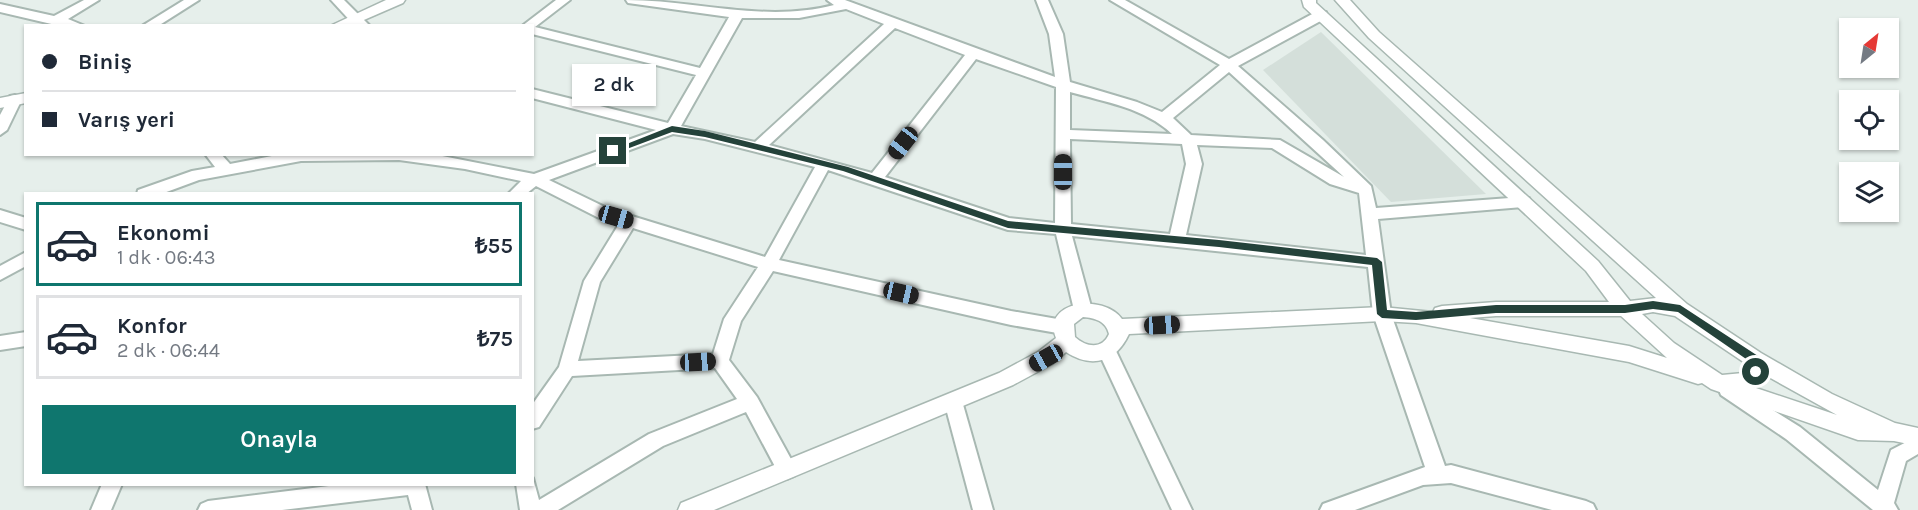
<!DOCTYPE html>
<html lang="tr">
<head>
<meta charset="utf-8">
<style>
	body { margin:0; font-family:Karla,sans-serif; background:#f2f2f3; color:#1f2937; height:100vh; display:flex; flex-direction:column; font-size:22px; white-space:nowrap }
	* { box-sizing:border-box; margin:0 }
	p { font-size:20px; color:#747a83 }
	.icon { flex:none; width:33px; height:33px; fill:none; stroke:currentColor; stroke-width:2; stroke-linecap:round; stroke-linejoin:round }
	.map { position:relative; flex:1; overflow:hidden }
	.sheet { position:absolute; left:24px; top:192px; width:510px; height:294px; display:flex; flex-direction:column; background:#fff; border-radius:0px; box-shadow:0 2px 4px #0004 }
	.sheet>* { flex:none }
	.banner { position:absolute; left:24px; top:24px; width:510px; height:132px; border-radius:0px; box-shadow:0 2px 4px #0004; display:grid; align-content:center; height:132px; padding:0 18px; background:#fff }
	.needle { width:39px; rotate:30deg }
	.fabs { position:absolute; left:1839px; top:18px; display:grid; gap:12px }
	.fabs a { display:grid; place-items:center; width:60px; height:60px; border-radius:0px; background:#fff; box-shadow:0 2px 4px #0004; font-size:30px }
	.end { position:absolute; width:27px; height:27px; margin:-14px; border:8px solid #24423a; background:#fff; box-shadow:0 0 0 3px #fff }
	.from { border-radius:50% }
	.bubble { position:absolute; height:42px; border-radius:0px; background:#fff; box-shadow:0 2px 4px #0004; font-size:20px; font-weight:600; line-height:42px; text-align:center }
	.car { position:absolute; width:18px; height:36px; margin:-18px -9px; border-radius:8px; box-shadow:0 0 4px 2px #0007; background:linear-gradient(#222 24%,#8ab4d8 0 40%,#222 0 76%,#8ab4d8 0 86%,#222 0) }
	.banner b { display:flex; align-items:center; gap:21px; height:57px; font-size:22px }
	.banner b+b { border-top:2px solid #e0e1e3 }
	.banner i { width:15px; height:15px; background:#1f2937 }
	ul { padding:10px 0 0; list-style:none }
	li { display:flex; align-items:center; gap:18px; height:84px; margin:0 12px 9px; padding:0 6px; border:3px solid #e0e1e3; border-radius:0px }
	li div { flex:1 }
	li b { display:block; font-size:22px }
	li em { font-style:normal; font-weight:600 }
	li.active { border-color:#0f766e }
	li>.icon { width:54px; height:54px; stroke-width:1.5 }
	.primary-button { display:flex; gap:12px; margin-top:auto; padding:12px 18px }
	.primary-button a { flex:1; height:69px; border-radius:0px; background:#0f766e; color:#fff; font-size:24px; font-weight:600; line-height:69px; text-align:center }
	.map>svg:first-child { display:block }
	.built { fill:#d4dfda }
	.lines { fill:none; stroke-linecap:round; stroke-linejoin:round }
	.minor-casing { stroke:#a8b8b2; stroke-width:4 }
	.tertiary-casing { stroke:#a8b8b2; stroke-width:3 }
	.minor { fill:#fff; fill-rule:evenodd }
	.tertiary { fill:#fff; fill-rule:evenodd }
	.route { fill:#24423a }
</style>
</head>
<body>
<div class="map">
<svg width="1918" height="510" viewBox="0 0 1918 510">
	<rect width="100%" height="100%" fill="#e6efeb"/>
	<polygon class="built" points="1321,32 1486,194 1391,202 1263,70"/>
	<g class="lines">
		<g class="minor-casing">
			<g id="minor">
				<polygon points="84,0 99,0 68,19 85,26 60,26 0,12 0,4 54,16"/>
				<polygon points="184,0 199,0 158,26 142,26"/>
				<polygon points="331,0 344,0 370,26 355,26"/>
				<path d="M556,0H570L535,27L700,68L729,17L628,3L626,0C695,0 765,23 834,5L827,0H845L1055,77L1049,34L1036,0H1048L1063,34L1070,82L1137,102L1162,112L1220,65L1110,0H1125L1229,59L1316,12H1326L1327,15L1326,18L1238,66L1323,140L1371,186L1376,208L1523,197L1529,198L1531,202L1529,206L1523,207L1378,219L1391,314L1445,466L1451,465L1586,501L1593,504L1596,510H1552L1451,483L1423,485L1355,510H1320L1323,504L1425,467L1373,314L1368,267L1072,236L1092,310L1089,315L1083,317L1077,315L1074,310L1056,234L1008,230L828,170L779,260L1011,311L1063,320L1069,322L1072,327L1069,332L1063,334L1011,325L773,271L741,321L729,360L757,397L797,470L794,476L787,479L780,476L746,412L663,446L558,510H520L516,484H532L533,478L539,500L649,434L737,399L715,368L572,376L539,427L532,429V405L559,367L584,281L619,224L597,217L536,186L526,194H508L521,181L465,169L399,160L301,161L199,180L161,194H137L138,190L192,171L215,167L205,154H221L230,164L282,154H432L534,174L656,130L532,98V89L668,123L696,75L532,34V26H522ZM846,9L884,24L755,142L681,126L742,18H799ZM895,28L965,55L872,173L769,145ZM976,59L1056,87L1055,223L1009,218L885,177ZM1229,72L1344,177L1280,140L1191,135L1173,118ZM1070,92C1105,102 1145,108 1172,134L1070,130ZM673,134L705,139L815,167L765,257L609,209L549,180ZM1070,139L1182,144L1186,164L1170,234L1071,224ZM1197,145L1272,148L1330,184L1359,193L1366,255L1186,235L1202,164ZM633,228L758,267L724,319L713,354L578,361L600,282Z"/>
				<polygon points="15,95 22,99 7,130 0,135 0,115 10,96"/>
				<polygon points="0,210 26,218 26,230 0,222"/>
				<polygon points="26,252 26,266 0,280 0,266"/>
				<polygon points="26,332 26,346 0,350 0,336"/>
				<polygon points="1107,344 1113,346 1116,351 1192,510 1172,510 1098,351 1101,346"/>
				<polygon points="1728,382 1800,427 1878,490 1891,450 1918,436 1918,454 1906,461 1894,503 1898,510 1873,510 1786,439 1721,395 1719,390 1721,385"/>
				<polygon points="953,393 960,396 962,401 993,510 973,510 944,401 946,396"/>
				<polygon points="102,484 122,484 111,510 91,510"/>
				<polygon points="345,484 425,484 432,510 412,510 408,495 282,510 198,510 201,504 208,501"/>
			</g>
		</g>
		<g class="tertiary-casing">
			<g id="tertiary">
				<polygon points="386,0 405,0 403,3 350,26 330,26"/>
				<path d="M1302,0H1316V3L1598,261L1630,301L1656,298L1369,38L1335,0H1350L1379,32L1687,304L1761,353L1832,394L1895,423L1918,428V446L1894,441L1858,440L1711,389L1702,383L1698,384L1629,362L1416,323L1382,321L1129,334C1116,362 1092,369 1066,352L1052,364L1013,385L714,510H678L681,503L999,373L1038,352L1056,338C1041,301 1103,293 1122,319L1382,307L1433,312L1435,308L1442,306L1496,302H1609L1586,271L1304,7ZM1653,312L1675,316L1745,363L1746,370L1743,373L1722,375L1674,343L1642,314ZM1496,316H1621L1667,358L1629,346L1470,318ZM1083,317C1095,318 1106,321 1109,334C1102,350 1086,347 1075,337L1074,324ZM1765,375L1837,415L1753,387Z"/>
				<polygon points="26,93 26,103 0,108 0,98"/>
			</g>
		</g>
		<use href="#minor" class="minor"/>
		<use href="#tertiary" class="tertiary"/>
	</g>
	<polygon class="route" points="672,126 705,131 848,167 1008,221 1219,240 1377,258 1382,262 1387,310 1416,312 1496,305 1625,305 1653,301 1680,305 1758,356 1762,372 1756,376 1752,375 1749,361 1678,312 1653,309 1625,313 1496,313 1416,320 1382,318 1377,314 1372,265 1219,247 1008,228 843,171 705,137 672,132 616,153 609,151"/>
</svg>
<div class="fabs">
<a><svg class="needle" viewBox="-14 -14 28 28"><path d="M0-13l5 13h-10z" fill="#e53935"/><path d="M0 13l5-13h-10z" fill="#747a83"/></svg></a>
<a><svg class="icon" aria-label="locate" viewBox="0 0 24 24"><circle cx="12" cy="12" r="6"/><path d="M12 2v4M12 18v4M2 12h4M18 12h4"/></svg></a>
<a><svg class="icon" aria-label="layers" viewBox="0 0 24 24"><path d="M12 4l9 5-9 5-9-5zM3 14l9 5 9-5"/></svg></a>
</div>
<i class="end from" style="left:1756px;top:372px"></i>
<i class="end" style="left:613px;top:151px"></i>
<div class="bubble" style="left:572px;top:64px;width:84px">2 dk</div>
<i class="car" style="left:903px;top:143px;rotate:218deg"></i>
<i class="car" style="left:1063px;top:172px;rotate:0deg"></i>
<i class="car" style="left:616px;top:217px;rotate:106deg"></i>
<i class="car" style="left:901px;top:293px;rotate:103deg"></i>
<i class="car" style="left:1162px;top:325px;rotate:87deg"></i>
<i class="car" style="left:1046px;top:358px;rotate:241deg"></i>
<i class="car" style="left:698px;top:362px;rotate:87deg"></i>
<div class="banner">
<b><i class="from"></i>Biniş</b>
<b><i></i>Varış yeri</b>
</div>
<section class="sheet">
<ul>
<li class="active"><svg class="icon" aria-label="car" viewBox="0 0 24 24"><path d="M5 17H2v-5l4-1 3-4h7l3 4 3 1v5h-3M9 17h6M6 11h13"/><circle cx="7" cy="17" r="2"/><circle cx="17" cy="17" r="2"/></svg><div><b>Ekonomi</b><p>1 dk · 06:43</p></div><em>₺55</em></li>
<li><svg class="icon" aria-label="car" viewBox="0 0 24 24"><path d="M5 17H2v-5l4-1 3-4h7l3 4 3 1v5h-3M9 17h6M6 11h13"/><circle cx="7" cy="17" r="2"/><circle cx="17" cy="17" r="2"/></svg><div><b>Konfor</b><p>2 dk · 06:44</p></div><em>₺75</em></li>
</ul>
<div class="primary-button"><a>Onayla</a></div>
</section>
</div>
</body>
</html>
